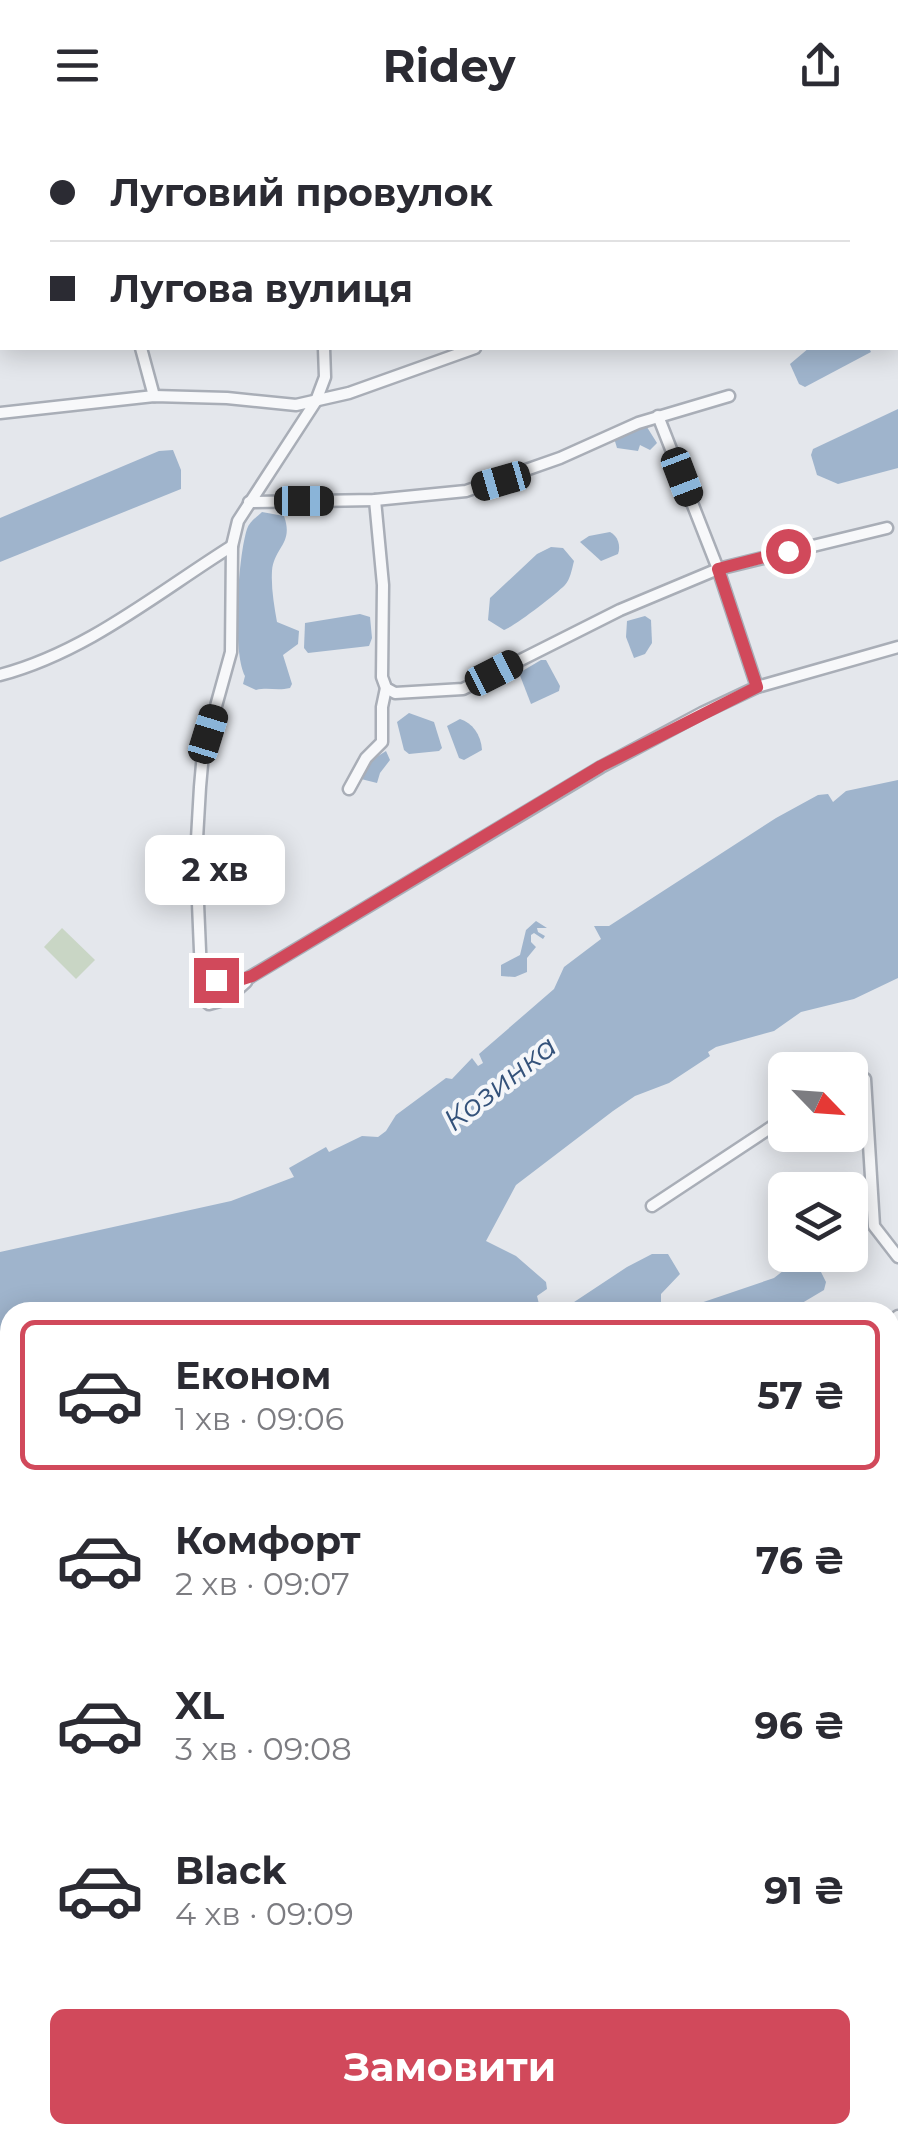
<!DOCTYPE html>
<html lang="uk">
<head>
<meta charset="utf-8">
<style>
	body { margin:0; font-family:Montserrat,sans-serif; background:#f2f2f3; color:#2b2b33; height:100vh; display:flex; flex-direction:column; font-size:38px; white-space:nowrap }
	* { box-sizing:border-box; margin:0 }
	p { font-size:32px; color:#7c7c81 }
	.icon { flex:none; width:55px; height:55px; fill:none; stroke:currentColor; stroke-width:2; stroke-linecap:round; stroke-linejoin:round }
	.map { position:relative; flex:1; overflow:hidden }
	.details { position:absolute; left:0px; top:1172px; width:900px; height:842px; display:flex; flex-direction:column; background:#fff; border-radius:30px 30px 0 0; box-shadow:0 5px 25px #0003 }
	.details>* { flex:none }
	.hud { position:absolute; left:0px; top:0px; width:900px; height:220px; box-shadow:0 5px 25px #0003; display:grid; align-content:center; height:220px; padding:0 50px; background:#fff }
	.needle { width:65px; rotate:115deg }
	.buttons { position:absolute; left:768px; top:922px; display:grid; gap:20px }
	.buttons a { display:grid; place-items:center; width:100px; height:100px; border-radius:15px; background:#fff; box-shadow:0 5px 25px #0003; font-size:50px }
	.end { position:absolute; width:45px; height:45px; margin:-22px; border:12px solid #d1495b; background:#fff; box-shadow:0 0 0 5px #fff }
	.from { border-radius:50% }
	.bubble { position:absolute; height:70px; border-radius:15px; background:#fff; box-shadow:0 5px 25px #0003; font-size:32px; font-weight:700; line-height:70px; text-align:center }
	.car { position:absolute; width:30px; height:60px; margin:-30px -15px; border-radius:12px; box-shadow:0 0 8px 2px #0007; background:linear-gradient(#222 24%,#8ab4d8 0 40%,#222 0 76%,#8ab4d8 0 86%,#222 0) }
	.hud b { display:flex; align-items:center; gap:35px; height:95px; font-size:38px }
	.hud b+b { border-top:2px solid #e1e1e2 }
	.hud i { width:25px; height:25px; background:#2b2b33 }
	ul { padding:18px 0 0; list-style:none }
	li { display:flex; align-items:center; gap:30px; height:150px; margin:0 20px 15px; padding:0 30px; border:5px solid transparent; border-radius:15px }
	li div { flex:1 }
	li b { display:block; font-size:38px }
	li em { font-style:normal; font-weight:700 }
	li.selected { border-color:#d1495b }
	li>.icon { width:90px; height:90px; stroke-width:1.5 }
	.cta { display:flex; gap:20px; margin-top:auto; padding:20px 50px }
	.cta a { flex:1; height:115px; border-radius:15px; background:#d1495b; color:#fff; font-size:40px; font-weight:700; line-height:115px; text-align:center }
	header { display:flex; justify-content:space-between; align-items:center; height:130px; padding:0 50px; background:#fff; font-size:45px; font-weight:700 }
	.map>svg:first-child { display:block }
	.green { fill:#c9d6c5 }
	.water { fill:#9fb4cc }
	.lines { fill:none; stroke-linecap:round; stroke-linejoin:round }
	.minor-casing { stroke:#a9aeb7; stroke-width:15 }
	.minor { stroke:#f7f8fa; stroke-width:10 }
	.route { stroke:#d1495b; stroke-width:12 }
	.labels { text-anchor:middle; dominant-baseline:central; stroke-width:8; stroke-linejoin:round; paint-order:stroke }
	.water-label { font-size:30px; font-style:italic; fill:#34527a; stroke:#f4f6f9 }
</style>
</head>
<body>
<header><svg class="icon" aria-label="menu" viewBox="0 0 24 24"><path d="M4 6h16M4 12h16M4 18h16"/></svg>Ridey<svg class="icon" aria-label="share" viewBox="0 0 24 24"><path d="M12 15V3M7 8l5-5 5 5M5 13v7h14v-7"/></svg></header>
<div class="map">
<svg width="898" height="2014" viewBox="0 0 898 2014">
	<rect width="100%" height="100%" fill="#e4e7ec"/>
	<g class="green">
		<polygon points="280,0 797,0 280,2"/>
		<polygon points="62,798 95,830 76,849 44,817"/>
		<polygon points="268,2005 345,2005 352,2014 271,2014"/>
		<polygon points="597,2005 652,2005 648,2014 587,2014"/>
		<polygon points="723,2005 811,2005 807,2014 718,2014"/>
	</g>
	<g class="water">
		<polygon points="809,218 869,218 871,222 805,257 799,254 790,234"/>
		<polygon points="898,279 898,338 838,354 817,345 811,325 813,319"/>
		<polygon points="645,294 657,313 650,320 640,315 638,321 617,318 614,308"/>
		<polygon points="173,320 181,340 181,359 0,432 0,388 159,321"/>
		<path d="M262,382L284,386C294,414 274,417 272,441C271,458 274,475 277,492L299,501L298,514L283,525L292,554L290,558C277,561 268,557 256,560L243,554L245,546C232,521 238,427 247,399C249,392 257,387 262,382Z"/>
		<path d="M610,402C618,406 621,416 618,424L601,431L580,412L589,406Z"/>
		<path d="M551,417L563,418L574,431C572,439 570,450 565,455C555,465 515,496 504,500L488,490L490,468L537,424Z"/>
		<polygon points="360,484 370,487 372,508 369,516 308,523 304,518 305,493"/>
		<polygon points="645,486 651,490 652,513 645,524 634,528 626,507 627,491"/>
		<polygon points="541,530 546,530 560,556 559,561 531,574 519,543"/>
		<polygon points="409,583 434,592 442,618 439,621 409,624 404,620 397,592"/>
		<path d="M460,589C472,593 481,604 482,620L464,630L459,628L447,596Z"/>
		<path d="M386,621L390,630L380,643L377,653L361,649C362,635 375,628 386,621Z"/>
		<polygon points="898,650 898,848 854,869 801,882 774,901 716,917 708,922 710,926 669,953 635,966 613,981 516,1055 486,1111 516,1126 546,1152 547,1159 537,1166 541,1182 445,1182 427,1176 404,1182 10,1182 10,1325 0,1328 0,1122 231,1071 294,1047 289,1038 326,1017 329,1022 362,1006 378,1007 386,1001 396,985 446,948 452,949 472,928 478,936 483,933 479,924 554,859 564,837 601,809 594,796 609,796 776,688 818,665 828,664 833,672 846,661"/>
		<polygon points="230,727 227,759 217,764 209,754 209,729"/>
		<polygon points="536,791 547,798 537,798 538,802 545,806 543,809 534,803 531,805 531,812 536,817 527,828 527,842 515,847 501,846 501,835 520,825 526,800"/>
		<polygon points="652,1124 668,1124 680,1144 661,1164 661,1182 559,1182 627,1137"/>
		<polygon points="802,1126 816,1132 826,1152 824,1160 787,1182 674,1182 774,1148"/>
		<polygon points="548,2005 597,2005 587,2014 537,2014"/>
		<polygon points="652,2005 712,2005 708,2014 648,2014"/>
	</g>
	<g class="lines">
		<g class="minor-casing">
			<g id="minor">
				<polyline points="64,2 64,0"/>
				<polyline points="0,18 2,18"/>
				<polyline points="0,189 2,189"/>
				<polyline points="141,218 154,266"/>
				<polyline points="0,283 154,266 227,268 296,275 349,263 475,218"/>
				<polyline points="658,286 718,439 757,557"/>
				<polyline points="375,370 383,455 382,547 386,558 395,563 463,559 620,480 718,439 887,398"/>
				<polyline points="249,372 375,370 466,361 560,328 638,293 729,266"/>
				<path d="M0,545C87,522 157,463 232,416"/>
				<polyline points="349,659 366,628 382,612 382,577 386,558"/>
				<polyline points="201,829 209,843 221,852 245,850 601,637 702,583 757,557 898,517"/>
				<polyline points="246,852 227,869 209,874 202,868 196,726 200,657 203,623 231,522 232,416 238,391 316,271 325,247 324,218"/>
				<polyline points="850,954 865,949 874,1096 898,1127"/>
				<polyline points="652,1076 785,988"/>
				<polyline points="890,1193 898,1186"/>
				<polyline points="0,1482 10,1480"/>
			</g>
		</g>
		<use href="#minor" class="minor"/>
	</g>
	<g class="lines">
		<polyline class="route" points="216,850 230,853 252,846 601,636 757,557 718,439 788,421"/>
	</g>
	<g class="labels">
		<g class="water-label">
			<text transform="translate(500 953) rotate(-38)">Козинка</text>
		</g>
	</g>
</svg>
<div class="buttons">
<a><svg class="needle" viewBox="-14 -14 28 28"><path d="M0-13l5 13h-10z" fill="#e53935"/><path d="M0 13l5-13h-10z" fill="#7c7c81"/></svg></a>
<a><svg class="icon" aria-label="layers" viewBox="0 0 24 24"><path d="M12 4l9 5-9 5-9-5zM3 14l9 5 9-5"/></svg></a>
</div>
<i class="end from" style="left:788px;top:421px"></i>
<i class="end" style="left:216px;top:850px"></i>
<div class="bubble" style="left:145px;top:705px;width:140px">2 хв</div>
<i class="car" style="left:682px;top:347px;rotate:159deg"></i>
<i class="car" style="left:501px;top:351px;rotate:254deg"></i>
<i class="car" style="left:304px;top:371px;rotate:90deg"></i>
<i class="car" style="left:494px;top:543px;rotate:63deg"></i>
<i class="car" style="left:208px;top:604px;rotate:17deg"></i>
<div class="hud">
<b><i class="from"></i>Луговий провулок</b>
<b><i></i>Лугова вулиця</b>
</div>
<section class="details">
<ul>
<li class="selected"><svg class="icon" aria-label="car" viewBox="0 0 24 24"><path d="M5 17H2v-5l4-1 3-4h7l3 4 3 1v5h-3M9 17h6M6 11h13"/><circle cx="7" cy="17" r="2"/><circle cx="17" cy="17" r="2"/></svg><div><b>Економ</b><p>1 хв · 09:06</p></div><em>57 ₴</em></li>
<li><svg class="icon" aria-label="car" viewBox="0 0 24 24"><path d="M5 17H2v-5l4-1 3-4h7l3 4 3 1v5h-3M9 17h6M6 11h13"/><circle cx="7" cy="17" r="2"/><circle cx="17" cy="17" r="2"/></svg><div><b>Комфорт</b><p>2 хв · 09:07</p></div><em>76 ₴</em></li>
<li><svg class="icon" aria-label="car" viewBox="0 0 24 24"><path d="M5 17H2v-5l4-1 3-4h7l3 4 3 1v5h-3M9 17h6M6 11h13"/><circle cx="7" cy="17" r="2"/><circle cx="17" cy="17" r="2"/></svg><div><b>XL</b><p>3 хв · 09:08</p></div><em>96 ₴</em></li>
<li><svg class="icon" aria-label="car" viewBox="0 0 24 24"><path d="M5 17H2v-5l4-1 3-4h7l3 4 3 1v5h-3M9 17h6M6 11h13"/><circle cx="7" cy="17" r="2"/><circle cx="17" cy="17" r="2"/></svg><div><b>Black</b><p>4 хв · 09:09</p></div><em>91 ₴</em></li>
</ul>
<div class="cta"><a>Замовити</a></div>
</section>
</div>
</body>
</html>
